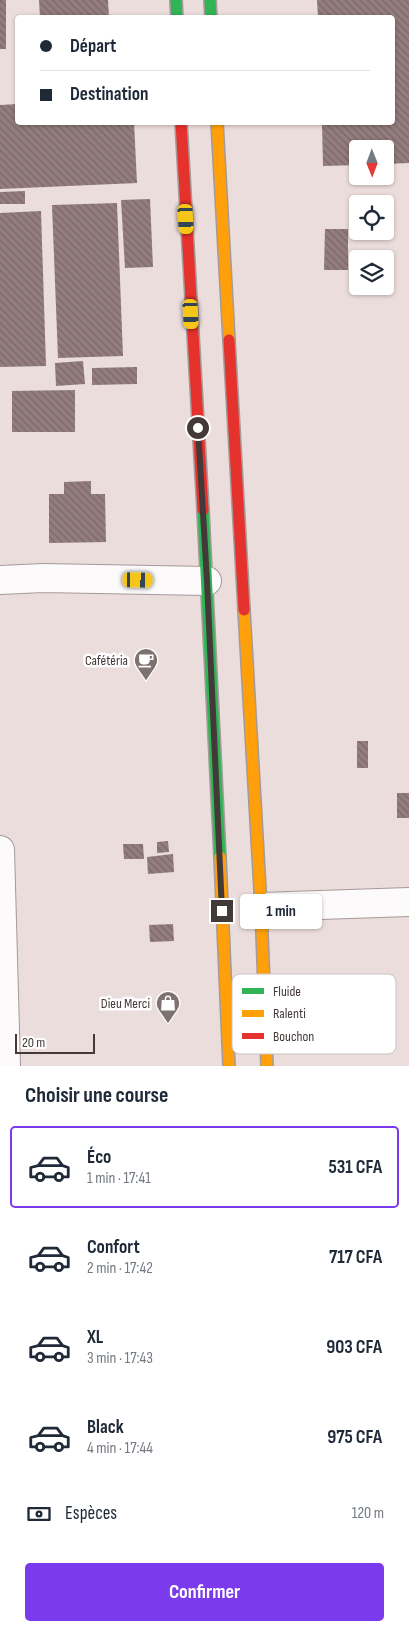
<!DOCTYPE html>
<html lang="fr">
<head>
<meta charset="utf-8">
<style>
	body { margin:0; font-family:"Sofia Sans Condensed",sans-serif; background:#f2f2f3; color:#1f2937; height:100vh; display:flex; flex-direction:column; font-size:19px; white-space:nowrap }
	* { box-sizing:border-box; margin:0 }
	p { font-size:16px; color:#747a83 }
	.icon { flex:none; width:28px; height:28px; fill:none; stroke:currentColor; stroke-width:2; stroke-linecap:round; stroke-linejoin:round }
	.map { position:relative; height:1066px; overflow:hidden }
	.sheet { display:flex; flex-direction:column; background:#fff; flex:1 }
	.sheet>* { flex:none }
	.banner { position:absolute; left:15px; top:15px; width:380px; height:110px; border-radius:5px; box-shadow:0 1px 4px #0004; display:grid; align-content:center; height:110px; padding:0 25px; background:#fff }
	.needle { width:32px; rotate:179deg }
	.tools { position:absolute; left:349px; top:140px; display:grid; gap:10px }
	.tools a { display:grid; place-items:center; width:45px; height:45px; border-radius:5px; background:#fff; box-shadow:0 1px 4px #0004; font-size:25px }
	.scale { position:absolute; left:15px; bottom:12px; width:80px; box-sizing:border-box; padding-left:5px; border:2px solid #433938; border-top:0; font-size:14px; line-height:18px; white-space:nowrap; color:#433938; -webkit-text-stroke:4px #fff; paint-order:stroke }
	.end { position:absolute; width:22px; height:22px; margin:-11px; border:6px solid #433938; background:#fff; box-shadow:0 0 0 2px #fff }
	.from { border-radius:50% }
	.bubble { position:absolute; height:35px; border-radius:5px; background:#fff; box-shadow:0 1px 4px #0004; font-size:16px; font-weight:700; line-height:35px; text-align:center }
	.car { position:absolute; width:15px; height:30px; margin:-15px -8px; border-radius:6px; box-shadow:0 0 4px 1px #0007; background:linear-gradient(#f5c518 24%,#345 0 40%,#f5c518 0 76%,#345 0 86%,#f5c518 0) }
	.banner b { display:flex; align-items:center; gap:18px; height:48px; font-size:19px }
	.banner b+b { border-top:1px solid #e0e1e3 }
	.banner i { width:12px; height:12px; background:#1f2937 }
	ul { padding:0; list-style:none }
	li { display:flex; align-items:center; gap:15px; height:82px; margin:0 10px 8px; padding:0 15px; border:2px solid transparent; border-radius:5px }
	li div { flex:1 }
	li b { display:block; font-size:19px }
	li em { font-style:normal; font-weight:700 }
	li.active { border-color:#7c3aed }
	li>.icon { width:45px; height:45px; stroke-width:1.5 }
	h2 { padding:0 25px; font-size:22px; line-height:60px }
	.pay { display:flex; align-items:center; gap:12px; height:55px; padding:0 25px; font-size:19px }
	.pay p { margin-inline-start:auto }
	.cta { display:flex; gap:10px; margin-top:auto; padding:10px 25px }
	.cta a { flex:1; height:58px; border-radius:5px; background:#7c3aed; color:#fff; font-size:20px; font-weight:700; line-height:58px; text-align:center }
	.map>svg:first-child { display:block }
	.building { fill:url(#building-back-hatch) }
	.lines { fill:none; stroke-linecap:round; stroke-linejoin:round }
	.street-casing { stroke:#a59a99; stroke-width:30 }
	.fast-casing { stroke:#a59a99; stroke-width:14 }
	.slow-casing { stroke:#a59a99; stroke-width:14 }
	.jam-casing { stroke:#a59a99; stroke-width:14 }
	.street { stroke:#fcfafa; stroke-width:28 }
	.fast { stroke:#30b455; stroke-width:11 }
	.slow { stroke:#ff9f0a; stroke-width:11 }
	.jam { stroke:#e5322d; stroke-width:11 }
	.route { stroke:#433938; stroke-width:6 }
	.labels { text-anchor:middle; dominant-baseline:central; stroke-width:5; stroke-linejoin:round; paint-order:stroke }
	.poi-label { font-size:14px; fill:#433938; stroke:#fff; text-anchor:end }
	.key { fill:#fff; stroke:#c7c4c3; stroke-width:1 }
	.key-label { font-size:14px; fill:#433938 }
</style>
</head>
<body>
<div class="map">
<svg width="409" height="1066" viewBox="0 0 409 1066">
	<defs>
		<pattern id="building-back-hatch" width="6" height="6" patternUnits="userSpaceOnUse" patternTransform="scale(1.25)"><rect width="6" height="6" fill="#937d7e"/><path d="M-1 5l2 2M0 0l6 6M5-1l2 2" fill="none" stroke="#7a6768"/></pattern>
	</defs>
	<rect width="100%" height="100%" fill="#ebdddc"/>
	<g class="building">
		<rect x="0" y="0" width="6" height="49"/>
		<polygon points="39,0 108,0 109,18 40,18"/>
		<polygon points="317,0 409,0 409,163 385,164 385,149 358,149 358,165 323,166 322,122 392,122 392,18 318,18"/>
		<polygon points="18,104 18,122 134,122 137,183 0,189 0,105"/>
		<polygon points="25,191 25,204 0,204 0,192"/>
		<polygon points="150,199 153,267 125,268 121,200"/>
		<polygon points="117,203 123,356 58,358 52,205"/>
		<polygon points="41,211 46,366 0,367 0,213"/>
		<polygon points="325,229 348,229 348,270 324,270"/>
		<polygon points="83,361 85,384 56,386 55,363"/>
		<polygon points="137,367 137,384 92,385 92,368"/>
		<polygon points="75,390 75,432 12,432 12,391"/>
		<polygon points="91,481 91,494 105,494 106,542 49,543 49,494 64,494 64,482"/>
		<rect x="357" y="741" width="11" height="27"/>
		<rect x="397" y="793" width="12" height="25"/>
		<polygon points="168,841 169,852 157,853 157,842"/>
		<polygon points="123,844 143,844 144,859 124,859"/>
		<polygon points="173,854 174,872 148,874 147,857"/>
		<polygon points="173,924 174,941 150,942 149,925"/>
	</g>
	<g class="lines">
		<g class="street-casing">
			<g id="street">
				<polyline points="0,580 43,578 207,581"/>
				<polyline points="0,850 6,1066"/>
				<polyline points="261,907 409,902"/>
			</g>
		</g>
		<g class="fast-casing">
			<g id="fast">
				<polyline points="176,0 177,18"/>
				<polyline points="210,0 211,18"/>
				<polyline points="203,510 220,857"/>
			</g>
		</g>
		<g class="slow-casing">
			<g id="slow">
				<polyline points="217,122 229,340"/>
				<polyline points="244,610 261,907 267,1066"/>
				<polyline points="220,857 229,1066"/>
			</g>
		</g>
		<g class="jam-casing">
			<g id="jam">
				<polyline points="181,122 203,510"/>
				<polyline points="229,340 244,610"/>
			</g>
		</g>
		<use href="#street" class="street"/>
		<use href="#fast" class="fast"/>
		<use href="#slow" class="slow"/>
		<use href="#jam" class="jam"/>
	</g>
	<g class="lines">
		<polyline class="route" points="198,428 207,581 222,911"/>
	</g>
	<defs>
		<g id="cafe-pin" transform="scale(1.25)"><path d="M0 17L-7.5 6A9.5 9.5 0 1 1 7.5 6Z" fill="#7e7271" stroke="#fff"/><path d="M-5.5-4.5H6V0H3Q3 3.5 0 3.5H-2.5Q-5.5 3.5-5.5 0ZM3-3.2v2h1.7v-2ZM-6 4.5H4V6H-6Z" fill="#fff"/></g>
		<g id="shop-pin" transform="scale(1.25)"><path d="M0 17L-7.5 6A9.5 9.5 0 1 1 7.5 6Z" fill="#7e7271" stroke="#fff"/><path d="M-5-2.5h2.3a2.7 3.5 0 0 1 5.4 0H5L5.5 6h-11ZM-1.5-2.5h3a1.5 2.3 0 0 0-3 0Z" fill="#fff"/></g>
	</defs>
	<g fill-rule="evenodd">
		<use href="#cafe-pin" x="146" y="660"/>
		<use href="#shop-pin" x="168" y="1003"/>
	</g>
	<g class="labels">
		<g class="poi-label">
			<text x="128" y="660">Cafétéria</text>
			<text x="150" y="1003">Dieu Merci</text>
		</g>
	</g>
	<rect x="232" y="974" width="164" height="80" rx="8" class="key"/>
	<rect x="242" y="988" width="22" height="6" fill="#30b455"/>
	<rect x="242" y="1010" width="22" height="7" fill="#ff9f0a"/>
	<rect x="242" y="1033" width="22" height="6" fill="#e5322d"/>
	<g class="key-label">
		<text x="273" y="996">Fluide</text>
		<text x="273" y="1018">Ralenti</text>
		<text x="273" y="1041">Bouchon</text>
	</g>
</svg>
<div class="tools">
<a><svg class="needle" viewBox="-14 -14 28 28"><path d="M0-13l5 13h-10z" fill="#e53935"/><path d="M0 13l5-13h-10z" fill="#747a83"/></svg></a>
<a><svg class="icon" aria-label="locate" viewBox="0 0 24 24"><circle cx="12" cy="12" r="6"/><path d="M12 2v4M12 18v4M2 12h4M18 12h4"/></svg></a>
<a><svg class="icon" aria-label="layers" viewBox="0 0 24 24"><path d="M12 4l9 5-9 5-9-5zM3 14l9 5 9-5"/></svg></a>
</div>
<div class="scale">20 m</div>
<i class="end from" style="left:198px;top:428px"></i>
<i class="end" style="left:222px;top:911px"></i>
<div class="bubble" style="left:240px;top:894px;width:82px">1 min</div>
<i class="car" style="left:186px;top:219px;rotate:177deg"></i>
<i class="car" style="left:191px;top:314px;rotate:177deg"></i>
<i class="car" style="left:138px;top:580px;rotate:91deg"></i>
<div class="banner">
<b><i class="from"></i>Départ</b>
<b><i></i>Destination</b>
</div>
</div>
<section class="sheet">
<h2>Choisir une course</h2>
<ul>
<li class="active"><svg class="icon" aria-label="car" viewBox="0 0 24 24"><path d="M5 17H2v-5l4-1 3-4h7l3 4 3 1v5h-3M9 17h6M6 11h13"/><circle cx="7" cy="17" r="2"/><circle cx="17" cy="17" r="2"/></svg><div><b>Éco</b><p>1 min · 17:41</p></div><em>531 CFA</em></li>
<li><svg class="icon" aria-label="car" viewBox="0 0 24 24"><path d="M5 17H2v-5l4-1 3-4h7l3 4 3 1v5h-3M9 17h6M6 11h13"/><circle cx="7" cy="17" r="2"/><circle cx="17" cy="17" r="2"/></svg><div><b>Confort</b><p>2 min · 17:42</p></div><em>717 CFA</em></li>
<li><svg class="icon" aria-label="car" viewBox="0 0 24 24"><path d="M5 17H2v-5l4-1 3-4h7l3 4 3 1v5h-3M9 17h6M6 11h13"/><circle cx="7" cy="17" r="2"/><circle cx="17" cy="17" r="2"/></svg><div><b>XL</b><p>3 min · 17:43</p></div><em>903 CFA</em></li>
<li><svg class="icon" aria-label="car" viewBox="0 0 24 24"><path d="M5 17H2v-5l4-1 3-4h7l3 4 3 1v5h-3M9 17h6M6 11h13"/><circle cx="7" cy="17" r="2"/><circle cx="17" cy="17" r="2"/></svg><div><b>Black</b><p>4 min · 17:44</p></div><em>975 CFA</em></li>
</ul>
<div class="pay"><svg class="icon" aria-label="cash" viewBox="0 0 24 24"><path d="M3 7h18v10H3z"/><circle cx="12" cy="12" r="2"/></svg>Espèces<p>120 m</p></div>
<div class="cta"><a>Confirmer</a></div>
</section>
</body>
</html>
